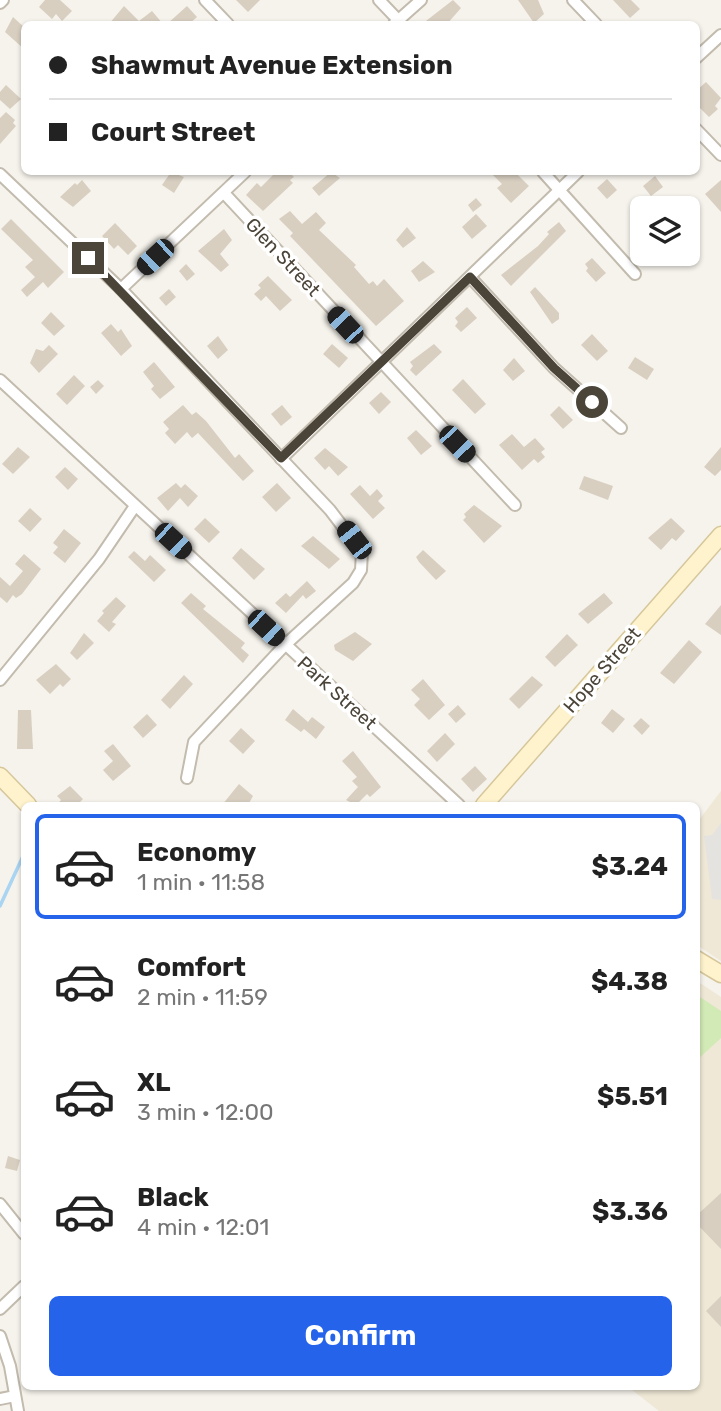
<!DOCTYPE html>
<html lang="en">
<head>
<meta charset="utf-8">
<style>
	body { margin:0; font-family:Rubik,sans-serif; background:#f6f6f6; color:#222; height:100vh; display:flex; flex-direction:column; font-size:26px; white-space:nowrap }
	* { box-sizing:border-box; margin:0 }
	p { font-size:23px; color:#767676 }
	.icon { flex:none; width:38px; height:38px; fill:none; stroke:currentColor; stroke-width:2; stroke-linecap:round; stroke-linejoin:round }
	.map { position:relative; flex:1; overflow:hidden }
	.panel { position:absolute; left:21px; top:802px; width:679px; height:588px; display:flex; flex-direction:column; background:#fff; border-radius:10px; box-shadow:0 2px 5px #0004 }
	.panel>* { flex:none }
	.hud { position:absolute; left:21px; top:21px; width:679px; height:154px; border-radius:10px; box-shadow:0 2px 5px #0004; display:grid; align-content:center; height:154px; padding:0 28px; background:#fff }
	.fabs { position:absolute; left:630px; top:196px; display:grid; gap:14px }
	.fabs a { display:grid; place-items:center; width:70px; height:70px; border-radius:10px; background:#fff; box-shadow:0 2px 5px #0004; font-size:35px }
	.end { position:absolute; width:32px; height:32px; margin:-16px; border:9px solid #4b4439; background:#fff; box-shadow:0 0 0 4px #fff }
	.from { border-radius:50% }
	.car { position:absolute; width:21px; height:42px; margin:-21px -10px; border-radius:9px; box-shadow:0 0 5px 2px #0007; background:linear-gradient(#222 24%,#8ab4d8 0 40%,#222 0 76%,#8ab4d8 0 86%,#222 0) }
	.hud b { display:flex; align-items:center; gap:24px; height:66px; font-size:26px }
	.hud b+b { border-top:2px solid #e0e0e0 }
	.hud i { width:18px; height:18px; background:#222 }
	ul { padding:12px 0 0; list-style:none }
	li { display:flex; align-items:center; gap:21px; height:105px; margin:0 14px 10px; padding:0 14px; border:4px solid transparent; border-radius:10px }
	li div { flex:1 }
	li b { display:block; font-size:26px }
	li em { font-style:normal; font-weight:700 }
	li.on { border-color:#2563eb }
	li>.icon { width:63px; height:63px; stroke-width:1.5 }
	.button { display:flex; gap:14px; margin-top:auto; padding:14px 28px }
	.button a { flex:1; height:80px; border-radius:10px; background:#2563eb; color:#fff; font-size:28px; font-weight:700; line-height:80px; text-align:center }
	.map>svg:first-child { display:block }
	.education { fill:#efe8d6 }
	.green { fill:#d2eab5 }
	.parking { fill:#e5e3e0 }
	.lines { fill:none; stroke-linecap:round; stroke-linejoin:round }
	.stream { stroke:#a9d4f2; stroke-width:3.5 }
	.building { fill:#d8cfc1 }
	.street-casing { stroke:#c2bbae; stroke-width:14 }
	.secondary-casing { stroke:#d6c79b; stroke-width:19 }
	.street { stroke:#fff; stroke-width:10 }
	.secondary { stroke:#fff3cd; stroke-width:16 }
	.route { stroke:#4b4439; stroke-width:9 }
	.labels { text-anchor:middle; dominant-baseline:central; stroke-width:7; stroke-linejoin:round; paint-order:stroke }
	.street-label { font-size:19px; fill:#4b4439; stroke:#fff }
</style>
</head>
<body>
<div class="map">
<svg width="721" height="1411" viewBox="0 0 721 1411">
	<rect width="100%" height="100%" fill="#f6f3ec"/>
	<g class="education">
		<polygon points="721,791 721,961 697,945 696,824"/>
		<polygon points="697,981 721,997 721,1411 659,1411 627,1386 696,1386"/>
	</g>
	<polygon class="green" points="697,995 721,1011 721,1038 697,1060"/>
	<polygon class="parking" points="721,823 721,900 712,899 704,836 712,835"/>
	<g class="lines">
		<polyline class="stream" points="0,906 24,854"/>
	</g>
	<g class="building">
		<polygon points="45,0 60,0 72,11 62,21 56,14 52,19 39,7"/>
		<polygon points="236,0 260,0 248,12"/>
		<polygon points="453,0 461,8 447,24 422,24"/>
		<polygon points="518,0 538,0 544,14 534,23"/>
		<polygon points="613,0 631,0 640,9 630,18"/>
		<polygon points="124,6 139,21 152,11 163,24 109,24"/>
		<polygon points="187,6 197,17 189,24 167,24"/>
		<polygon points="13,17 24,27 24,49 5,32"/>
		<polygon points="706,82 721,98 715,106 718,109 709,117 696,104 696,91"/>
		<polygon points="6,85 21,99 10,109 0,100 0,92"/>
		<polygon points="6,112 15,120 13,123 16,126 0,144 0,118"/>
		<polygon points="171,172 184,177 174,193 162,185"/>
		<polygon points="276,172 289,172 294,177 290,180 293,183 263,211 246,195 257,183 261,187"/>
		<polygon points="331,172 340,178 319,196 312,188"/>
		<polygon points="490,172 515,172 529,186 511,203 497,188 502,184"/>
		<polygon points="655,176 663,187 651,196 643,186"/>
		<polygon points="607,179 617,190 607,199 597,188"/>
		<polygon points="82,180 91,191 73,207 60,197 75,183 77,185"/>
		<polygon points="721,180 721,212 705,194"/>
		<polygon points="476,198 482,205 473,212 468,205"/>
		<polygon points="290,211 302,224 316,212 326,223 319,230 356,265 354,267 369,284 373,281 377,286 384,279 404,301 376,326 290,236 293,233 279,219"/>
		<polygon points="476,214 487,226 472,239 462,227"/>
		<polygon points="11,219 64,272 48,288 43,282 27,297 21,290 35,277 25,267 33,260 1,229"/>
		<polygon points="559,222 566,231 511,286 501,275 538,246 549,234 547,232"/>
		<polygon points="115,223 137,246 128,255 118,245 114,249 102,236"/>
		<polygon points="407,227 416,238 403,248 396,240"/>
		<polygon points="224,229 232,240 220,254 229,265 221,272 198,251"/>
		<polygon points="592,258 606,273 596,282 586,271 588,268 585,264"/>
		<polygon points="423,261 435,272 419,282 411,271"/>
		<polygon points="186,264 195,274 187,281 179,271"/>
		<polygon points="268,276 292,300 280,311 266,296 261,301 254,294 261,288 258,285"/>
		<polygon points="535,287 559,313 559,319 552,324 530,292"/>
		<polygon points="169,289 176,297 166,306 159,298"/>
		<polygon points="467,307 477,318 461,332 455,326 458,322 455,318"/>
		<polygon points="51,312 65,326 54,336 41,323"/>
		<polygon points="111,324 118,332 121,329 132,346 121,356 101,333"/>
		<polygon points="592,334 608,351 597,361 581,345"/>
		<polygon points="218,336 228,350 218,359 207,346"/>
		<polygon points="332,344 348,358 339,368 323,354"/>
		<polygon points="434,344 442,352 416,376 410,370 413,366 410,362"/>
		<polygon points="49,345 58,354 39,373 30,363 36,349 43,351"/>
		<polygon points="635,357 654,369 647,380 628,368"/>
		<polygon points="514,358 525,371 513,381 503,370"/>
		<polygon points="154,362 175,387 160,399 151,389 154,386 143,372"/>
		<polygon points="74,375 85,386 67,405 56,394"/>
		<polygon points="463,379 486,404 475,414 452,390"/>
		<polygon points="98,380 104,386 96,394 90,387"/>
		<polygon points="381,392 391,402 379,414 369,403"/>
		<polygon points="183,405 192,415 196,412 206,421 235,458 239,454 254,471 243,481 198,433 192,438 187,432 175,444 165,433 169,429 163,422"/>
		<polygon points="282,405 292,417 281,426 271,414"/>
		<polygon points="559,406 573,420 563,429 550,415"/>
		<polygon points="416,430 432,446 421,455 407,438"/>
		<polygon points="512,434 524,447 535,438 545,449 541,452 545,457 538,463 534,459 522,470 499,445"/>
		<polygon points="18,447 30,457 13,474 2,464"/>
		<polygon points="721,447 721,470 715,476 704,467"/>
		<polygon points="325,448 348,467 338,476 329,466 325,470 314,458"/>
		<polygon points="65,467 78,479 68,490 55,477"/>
		<polygon points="584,476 613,486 608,500 579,489"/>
		<polygon points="176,483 181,488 185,484 198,496 188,507 180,498 168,511 157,498"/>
		<polygon points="277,483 291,498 276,512 262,497"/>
		<polygon points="360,485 370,496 377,489 383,496 378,501 385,508 373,519 350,494"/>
		<polygon points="474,505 502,526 484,543 463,520 466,517 464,514"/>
		<polygon points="30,508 42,519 30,532 18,521"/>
		<polygon points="205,518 220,532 209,543 194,529"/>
		<polygon points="671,518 685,531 676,541 672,538 661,550 648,538"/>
		<polygon points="64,529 81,543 65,563 53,553 58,547 53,543"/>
		<polygon points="313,536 340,559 329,569 301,546"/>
		<polygon points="241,548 265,569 254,580 232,558"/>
		<polygon points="423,550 446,571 436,580 419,562 416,557"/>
		<polygon points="134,551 145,561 150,555 166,570 154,582 128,557"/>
		<polygon points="24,554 41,569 22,594 16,598 13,595 7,603 0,597 0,577 10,586 23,571 15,564"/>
		<polygon points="307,581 316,591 306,599 303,595 286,613 275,603 286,593 290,597"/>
		<polygon points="191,593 206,606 203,609 245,643 241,648 249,655 243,663 181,603"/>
		<polygon points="604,593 613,603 588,624 578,614"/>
		<polygon points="116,597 126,606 112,622 116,624 109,632 97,621 104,613 102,611"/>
		<polygon points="721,605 721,635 705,624"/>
		<polygon points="355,632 372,644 353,661 335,650 334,645"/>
		<polygon points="84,633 94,643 77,660 70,653"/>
		<polygon points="567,634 578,645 555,667 545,657"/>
		<polygon points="689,640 702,652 674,684 660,673"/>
		<polygon points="56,664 71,679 63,687 60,684 50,694 36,680"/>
		<polygon points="184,675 193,684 170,709 161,700"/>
		<polygon points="532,676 543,685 519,709 509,699"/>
		<polygon points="423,679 445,705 429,720 414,705 420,699 411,690"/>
		<polygon points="458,705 466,714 456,723 448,714"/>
		<polygon points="293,709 308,722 312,717 325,727 316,739 304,729 301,732 285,720"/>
		<polygon points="612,709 625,719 613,733 601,723"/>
		<polygon points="18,710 31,710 33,749 17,749"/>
		<polygon points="147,714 157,725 143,738 133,727"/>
		<polygon points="641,718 650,726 642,735 633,726"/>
		<polygon points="241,728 255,741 243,754 229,741"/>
		<polygon points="445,733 455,744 437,762 427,751"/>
		<polygon points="113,744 131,766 113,781 103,770 113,761 104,751"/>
		<polygon points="353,751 381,787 370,797 367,794 356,805 346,800 358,787 352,781 357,777 342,761"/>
		<polygon points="475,766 487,779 473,792 461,779"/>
		<polygon points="239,784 253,796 248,805 222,805"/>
		<polygon points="70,786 83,799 77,805 57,805 61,800 57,796"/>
		<polygon points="8,1156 20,1160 17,1171 5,1168"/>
		<polygon points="721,1193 721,1249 696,1223 696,1216"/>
		<polygon points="721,1296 721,1327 706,1311"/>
	</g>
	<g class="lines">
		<g class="street-casing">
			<g id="street">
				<polyline points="205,0 228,24"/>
				<polyline points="379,0 401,23"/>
				<polyline points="573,0 596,24"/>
				<polyline points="0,3 3,0"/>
				<polyline points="394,24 421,0"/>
				<polyline points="696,58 721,35"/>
				<polyline points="696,129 721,155"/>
				<polyline points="543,172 635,274"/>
				<polyline points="0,174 121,289 330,510 362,552 361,570 353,583 285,645 194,742 187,778"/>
				<polyline points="224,193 515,505"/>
				<polyline points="470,277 554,368 621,428"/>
				<polyline points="121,289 245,172"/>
				<polyline points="0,380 459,805"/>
				<polyline points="281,459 578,172"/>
				<polyline points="0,680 99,559 135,506"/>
				<polyline points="0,1204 24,1234"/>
				<polyline points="0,1309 24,1286"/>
				<polyline points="0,1336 10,1366 18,1411"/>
				<polyline points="0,1399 15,1396"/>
			</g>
		</g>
		<g class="secondary-casing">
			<g id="secondary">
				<polyline points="0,776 28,805"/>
				<polyline points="484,805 721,535"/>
				<polyline points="696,959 721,974"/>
			</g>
		</g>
		<use href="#street" class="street"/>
		<use href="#secondary" class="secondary"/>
	</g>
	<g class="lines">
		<polyline class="route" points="88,258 281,458 470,277 554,368 592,402"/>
	</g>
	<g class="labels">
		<g class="street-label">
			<text transform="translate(283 257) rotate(47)">Glen Street</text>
			<text transform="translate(602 670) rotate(-49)">Hope Street</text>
			<text transform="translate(337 693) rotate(42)">Park Street</text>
		</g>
	</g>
</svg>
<div class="fabs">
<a><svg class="icon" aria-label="layers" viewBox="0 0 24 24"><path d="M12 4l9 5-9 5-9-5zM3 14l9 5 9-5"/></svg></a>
</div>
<i class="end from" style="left:592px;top:402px"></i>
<i class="end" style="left:88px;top:258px"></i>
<i class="car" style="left:155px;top:257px;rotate:227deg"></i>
<i class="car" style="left:345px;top:325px;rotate:317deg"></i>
<i class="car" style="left:457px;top:444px;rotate:136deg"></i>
<i class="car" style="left:354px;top:540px;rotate:322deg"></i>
<i class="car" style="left:173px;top:541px;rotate:133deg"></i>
<i class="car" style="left:266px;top:628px;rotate:133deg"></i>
<div class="hud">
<b><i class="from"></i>Shawmut Avenue Extension</b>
<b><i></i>Court Street</b>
</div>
<section class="panel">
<ul>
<li class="on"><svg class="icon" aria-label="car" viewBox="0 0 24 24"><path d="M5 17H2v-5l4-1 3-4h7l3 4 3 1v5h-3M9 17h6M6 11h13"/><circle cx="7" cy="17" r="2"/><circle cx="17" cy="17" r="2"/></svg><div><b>Economy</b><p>1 min · 11:58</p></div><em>$3.24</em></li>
<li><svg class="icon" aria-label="car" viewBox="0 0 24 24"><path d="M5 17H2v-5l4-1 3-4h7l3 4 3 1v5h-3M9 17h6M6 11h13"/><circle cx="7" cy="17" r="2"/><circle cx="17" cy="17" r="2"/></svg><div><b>Comfort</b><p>2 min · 11:59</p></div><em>$4.38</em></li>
<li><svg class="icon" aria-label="car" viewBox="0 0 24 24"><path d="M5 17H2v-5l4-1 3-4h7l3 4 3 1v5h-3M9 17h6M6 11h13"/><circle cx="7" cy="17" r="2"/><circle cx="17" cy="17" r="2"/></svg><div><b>XL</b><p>3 min · 12:00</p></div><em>$5.51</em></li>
<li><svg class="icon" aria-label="car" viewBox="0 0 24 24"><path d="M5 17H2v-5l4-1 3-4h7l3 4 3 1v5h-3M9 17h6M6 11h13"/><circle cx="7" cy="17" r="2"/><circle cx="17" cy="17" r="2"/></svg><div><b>Black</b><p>4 min · 12:01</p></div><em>$3.36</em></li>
</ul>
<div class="button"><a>Confirm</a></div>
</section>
</div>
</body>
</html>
